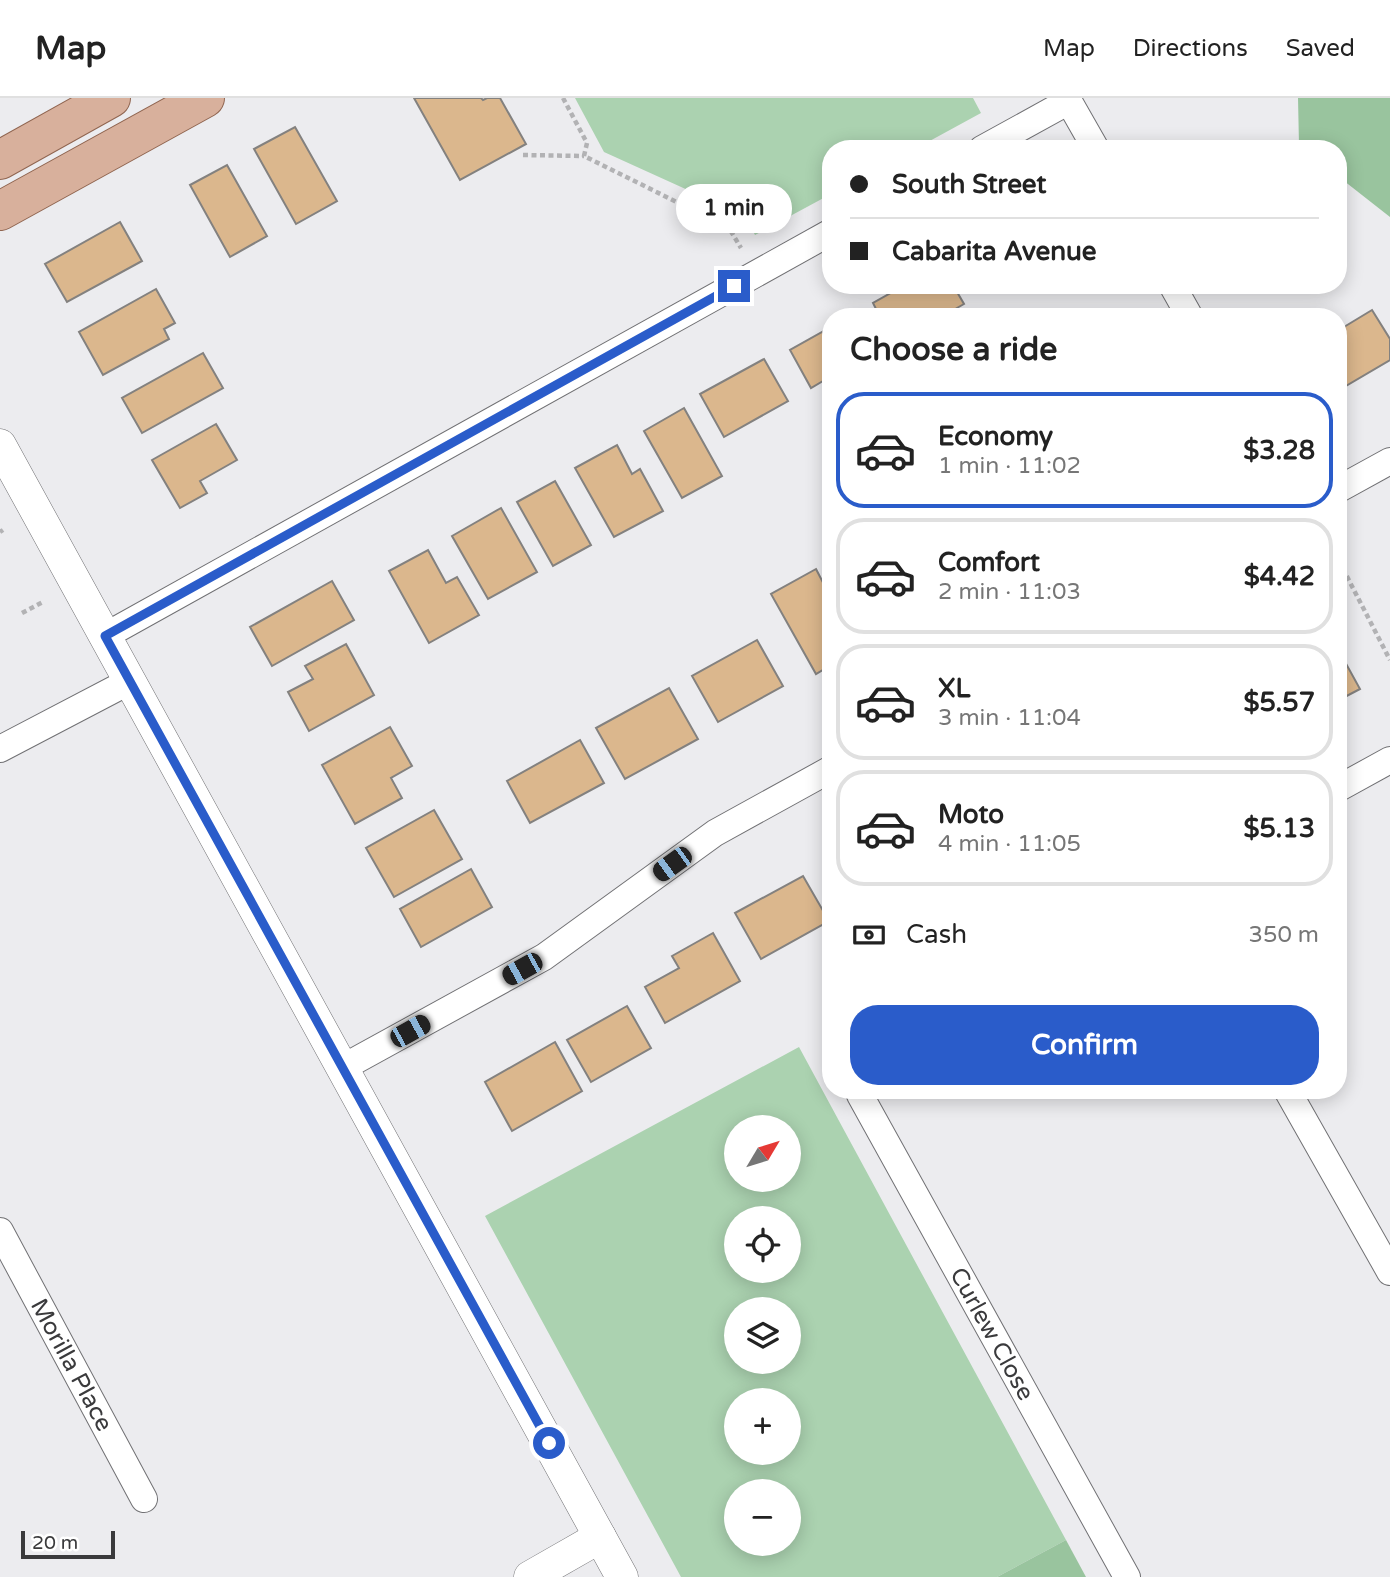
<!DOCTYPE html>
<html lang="en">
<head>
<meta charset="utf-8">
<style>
	body { margin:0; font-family:"Varela Round",sans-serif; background:#f2f2f2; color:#222; height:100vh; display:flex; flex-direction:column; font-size:26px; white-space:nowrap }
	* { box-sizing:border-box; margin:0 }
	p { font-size:23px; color:#767676 }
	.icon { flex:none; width:38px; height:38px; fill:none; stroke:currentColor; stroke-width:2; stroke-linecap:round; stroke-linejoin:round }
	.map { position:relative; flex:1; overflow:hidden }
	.drawer { position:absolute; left:822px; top:210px; width:525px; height:791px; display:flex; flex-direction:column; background:#fff; border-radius:28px; box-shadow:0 4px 18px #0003 }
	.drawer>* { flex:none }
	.banner { position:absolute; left:822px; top:42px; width:525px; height:154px; border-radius:28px; box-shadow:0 4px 18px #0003; display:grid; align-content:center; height:154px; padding:0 28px; background:#fff }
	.needle { width:46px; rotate:52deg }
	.controls { position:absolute; left:724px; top:1017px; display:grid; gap:14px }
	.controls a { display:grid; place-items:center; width:77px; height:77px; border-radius:50%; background:#fff; box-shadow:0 4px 18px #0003; font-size:35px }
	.scale { position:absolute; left:21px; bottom:18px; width:94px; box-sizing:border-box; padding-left:7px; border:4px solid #3a3a3c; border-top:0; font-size:19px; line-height:24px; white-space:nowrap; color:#3a3a3c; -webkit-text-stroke:5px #fff; paint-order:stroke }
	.end { position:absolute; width:32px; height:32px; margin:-16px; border:9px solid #2a5cca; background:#fff; box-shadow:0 0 0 4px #fff }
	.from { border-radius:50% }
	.bubble { position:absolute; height:49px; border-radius:24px; background:#fff; box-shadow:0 4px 18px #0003; font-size:23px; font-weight:700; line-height:49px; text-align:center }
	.car { position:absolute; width:21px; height:42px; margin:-21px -10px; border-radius:9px; box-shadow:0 0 5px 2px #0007; background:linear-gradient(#222 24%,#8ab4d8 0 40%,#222 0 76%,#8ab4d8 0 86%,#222 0) }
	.banner b { display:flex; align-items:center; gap:24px; height:66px; font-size:26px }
	.banner b+b { border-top:2px solid #e0e0e0 }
	.banner i { width:18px; height:18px; background:#222 }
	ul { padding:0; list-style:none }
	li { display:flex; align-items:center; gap:21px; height:116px; margin:0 14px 10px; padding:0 14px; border:4px solid #e0e0e0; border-radius:28px }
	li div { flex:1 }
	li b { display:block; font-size:26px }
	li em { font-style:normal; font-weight:700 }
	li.on { border-color:#2a5cca }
	li>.icon { width:63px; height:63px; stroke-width:1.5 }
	h2 { padding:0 28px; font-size:32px; line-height:84px }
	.pay { display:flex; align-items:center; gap:18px; height:77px; padding:0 28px; font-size:26px }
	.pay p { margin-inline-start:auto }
	.primary-button { display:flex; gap:14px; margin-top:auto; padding:14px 28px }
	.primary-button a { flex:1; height:80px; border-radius:28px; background:#2a5cca; color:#fff; font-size:28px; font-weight:700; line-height:80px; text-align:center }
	header { display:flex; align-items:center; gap:42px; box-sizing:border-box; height:98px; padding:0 35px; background:#fff; border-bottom:2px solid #e0e0e0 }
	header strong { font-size:33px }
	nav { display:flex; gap:38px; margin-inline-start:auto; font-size:24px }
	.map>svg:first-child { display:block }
	.green { fill:#abd2b0; fill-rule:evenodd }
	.forest { fill:#99c49e }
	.building { fill:#dbb78d; stroke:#83817f; stroke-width:2 }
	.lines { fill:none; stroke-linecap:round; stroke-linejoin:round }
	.minor-casing { stroke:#717174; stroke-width:28 }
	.tertiary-casing { stroke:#717174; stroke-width:33 }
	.primary-casing { stroke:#906550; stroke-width:40 }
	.path { stroke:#b2b2b4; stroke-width:4.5; stroke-dasharray:5 3.5; stroke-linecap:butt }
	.minor { stroke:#fff; stroke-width:26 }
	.tertiary { stroke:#fff; stroke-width:32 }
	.primary { stroke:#d8b09c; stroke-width:38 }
	.route { stroke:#2a5cca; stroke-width:9 }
	.labels { text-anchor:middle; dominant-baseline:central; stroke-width:5; stroke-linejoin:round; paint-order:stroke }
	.street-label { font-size:24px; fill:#3a3a3c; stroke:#fff }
</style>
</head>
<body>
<header>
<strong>Map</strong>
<nav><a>Map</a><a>Directions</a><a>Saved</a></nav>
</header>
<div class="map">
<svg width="1390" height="1479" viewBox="0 0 1390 1479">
	<rect width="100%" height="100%" fill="#ececef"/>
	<g class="green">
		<polygon points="575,0 973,0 981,15 915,51 831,51 831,96 755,137 745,118 604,54"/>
		<path d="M799,949L1066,1442L997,1479H681L485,1118ZM737,1029H789V1082H737ZM737,1120H789V1172H737ZM737,1211H789V1264H737ZM737,1302H789V1354H737ZM737,1393H789V1446H737Z"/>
	</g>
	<g class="forest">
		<polygon points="1298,0 1390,0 1390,119 1339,79 1339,51 1303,51 1299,47"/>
		<polygon points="1066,1442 1086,1479 997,1479"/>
	</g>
	<g class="building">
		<polygon points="414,0 481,0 483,2 487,0 500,0 526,46 460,82"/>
		<polygon points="295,29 337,103 296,126 254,51"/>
		<polygon points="227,67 267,138 230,159 190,87"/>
		<polygon points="120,124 142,163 67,204 45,166"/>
		<polygon points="905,187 953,187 964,206 941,219 880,219 873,205"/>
		<polygon points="156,191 175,225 164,231 169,241 103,277 79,234"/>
		<polygon points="1372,212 1390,241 1390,262 1339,292 1339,232"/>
		<polygon points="831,229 831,285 828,280 811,290 790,252"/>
		<polygon points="203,255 223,290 142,335 122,300"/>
		<polygon points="764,261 788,303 724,339 700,296"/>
		<polygon points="684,310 722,378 682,400 644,333"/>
		<polygon points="216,326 237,362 200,383 207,395 180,410 152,362"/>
		<polygon points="617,347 632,376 640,371 663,413 614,439 575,370"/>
		<polygon points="555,383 591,447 553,468 517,404"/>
		<polygon points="501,410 537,474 488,501 452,438"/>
		<polygon points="428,452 446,485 457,479 479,517 429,545 389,473"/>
		<polygon points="816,471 831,500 831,567 816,576 771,496"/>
		<polygon points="332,483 354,522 272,568 250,529"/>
		<polygon points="757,542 783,588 718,624 692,578"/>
		<polygon points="346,546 374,597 309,633 288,594 313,581 305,568"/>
		<polygon points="1339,553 1360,591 1339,602"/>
		<polygon points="669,590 698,641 625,681 596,630"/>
		<polygon points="390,629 412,668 391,680 402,700 355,726 322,667"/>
		<polygon points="580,642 604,685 530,725 507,683"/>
		<polygon points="434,712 462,761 394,799 366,750"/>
		<polygon points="471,771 492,809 421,849 400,811"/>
		<polygon points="803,778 829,823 761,861 735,815"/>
		<polygon points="713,835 740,883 665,925 645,889 679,870 672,858"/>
		<polygon points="627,908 651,950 591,984 567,942"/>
		<polygon points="555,944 582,993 512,1033 485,984"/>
	</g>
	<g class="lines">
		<g class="minor-casing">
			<g id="minor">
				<polyline points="1067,0 1096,51"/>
				<polyline points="982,51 1069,3"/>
				<polyline points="1172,187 1190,219"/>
				<polyline points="1339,391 1390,363"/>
				<polyline points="105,538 831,134"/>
				<polyline points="0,651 130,583"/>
				<polyline points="1339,690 1390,662"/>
				<polyline points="342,970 544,859 715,735 831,671"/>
				<path id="s1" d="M860,992V997L1127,1479"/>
				<polyline points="1287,992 1390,1174"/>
				<path id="s2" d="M0,1133L144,1401"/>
			</g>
		</g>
		<g class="tertiary-casing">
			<g id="tertiary">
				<polyline points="0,347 622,1479"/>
				<polyline points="530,1479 600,1439"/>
			</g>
		</g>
		<g class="primary-casing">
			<g id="primary">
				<polyline points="0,62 111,0"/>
				<polyline points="0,113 205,0"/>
			</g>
		</g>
		<g class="path">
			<polyline points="563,0 587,45 584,58 729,130 741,150"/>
			<polyline points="523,57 584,58"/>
			<polyline points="0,434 3,432"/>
			<polyline points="1339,463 1390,562"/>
			<polyline points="22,515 43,504"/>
		</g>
		<use href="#minor" class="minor"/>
		<use href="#tertiary" class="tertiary"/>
		<use href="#primary" class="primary"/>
	</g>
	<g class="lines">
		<polyline class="route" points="549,1345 105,538 734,188"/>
	</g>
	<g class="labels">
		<g class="street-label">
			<text stroke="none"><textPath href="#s1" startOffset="278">Curlew Close</textPath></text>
			<text stroke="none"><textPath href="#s2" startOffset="152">Morilla Place</textPath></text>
		</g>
	</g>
</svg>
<div class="controls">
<a><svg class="needle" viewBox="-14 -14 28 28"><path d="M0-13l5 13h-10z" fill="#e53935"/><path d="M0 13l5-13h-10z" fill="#767676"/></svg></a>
<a><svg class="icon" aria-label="locate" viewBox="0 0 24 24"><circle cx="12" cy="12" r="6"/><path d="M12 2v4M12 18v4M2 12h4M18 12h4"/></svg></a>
<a><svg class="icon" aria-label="layers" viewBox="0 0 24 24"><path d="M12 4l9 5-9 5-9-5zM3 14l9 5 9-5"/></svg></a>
<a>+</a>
<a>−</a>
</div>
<div class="scale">20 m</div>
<i class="end from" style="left:549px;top:1345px"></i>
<i class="end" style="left:734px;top:188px"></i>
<div class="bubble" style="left:676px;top:86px;width:116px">1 min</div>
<i class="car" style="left:672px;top:766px;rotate:234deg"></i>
<i class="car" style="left:522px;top:871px;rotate:241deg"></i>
<i class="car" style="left:410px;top:933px;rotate:61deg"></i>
<div class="banner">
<b><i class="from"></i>South Street</b>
<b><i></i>Cabarita Avenue</b>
</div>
<section class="drawer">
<h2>Choose a ride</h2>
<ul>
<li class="on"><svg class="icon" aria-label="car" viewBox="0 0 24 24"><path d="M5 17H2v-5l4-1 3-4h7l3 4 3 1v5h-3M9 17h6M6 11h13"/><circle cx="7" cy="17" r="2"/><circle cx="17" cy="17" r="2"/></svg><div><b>Economy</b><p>1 min · 11:02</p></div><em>$3.28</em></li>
<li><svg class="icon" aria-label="car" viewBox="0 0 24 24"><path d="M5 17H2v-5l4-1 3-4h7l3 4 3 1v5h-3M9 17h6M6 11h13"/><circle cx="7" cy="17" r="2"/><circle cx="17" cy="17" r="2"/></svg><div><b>Comfort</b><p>2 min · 11:03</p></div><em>$4.42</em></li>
<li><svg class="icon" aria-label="car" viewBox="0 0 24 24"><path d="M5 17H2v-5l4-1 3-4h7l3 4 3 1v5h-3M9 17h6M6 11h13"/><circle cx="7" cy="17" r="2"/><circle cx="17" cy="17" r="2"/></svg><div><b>XL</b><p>3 min · 11:04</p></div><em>$5.57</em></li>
<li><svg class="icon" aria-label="car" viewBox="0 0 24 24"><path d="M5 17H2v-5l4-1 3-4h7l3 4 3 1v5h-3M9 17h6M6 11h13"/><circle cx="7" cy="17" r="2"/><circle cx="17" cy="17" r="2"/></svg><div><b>Moto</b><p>4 min · 11:05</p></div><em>$5.13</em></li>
</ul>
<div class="pay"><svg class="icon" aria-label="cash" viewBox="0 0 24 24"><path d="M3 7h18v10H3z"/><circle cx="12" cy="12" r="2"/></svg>Cash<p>350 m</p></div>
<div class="primary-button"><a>Confirm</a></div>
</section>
</div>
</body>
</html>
